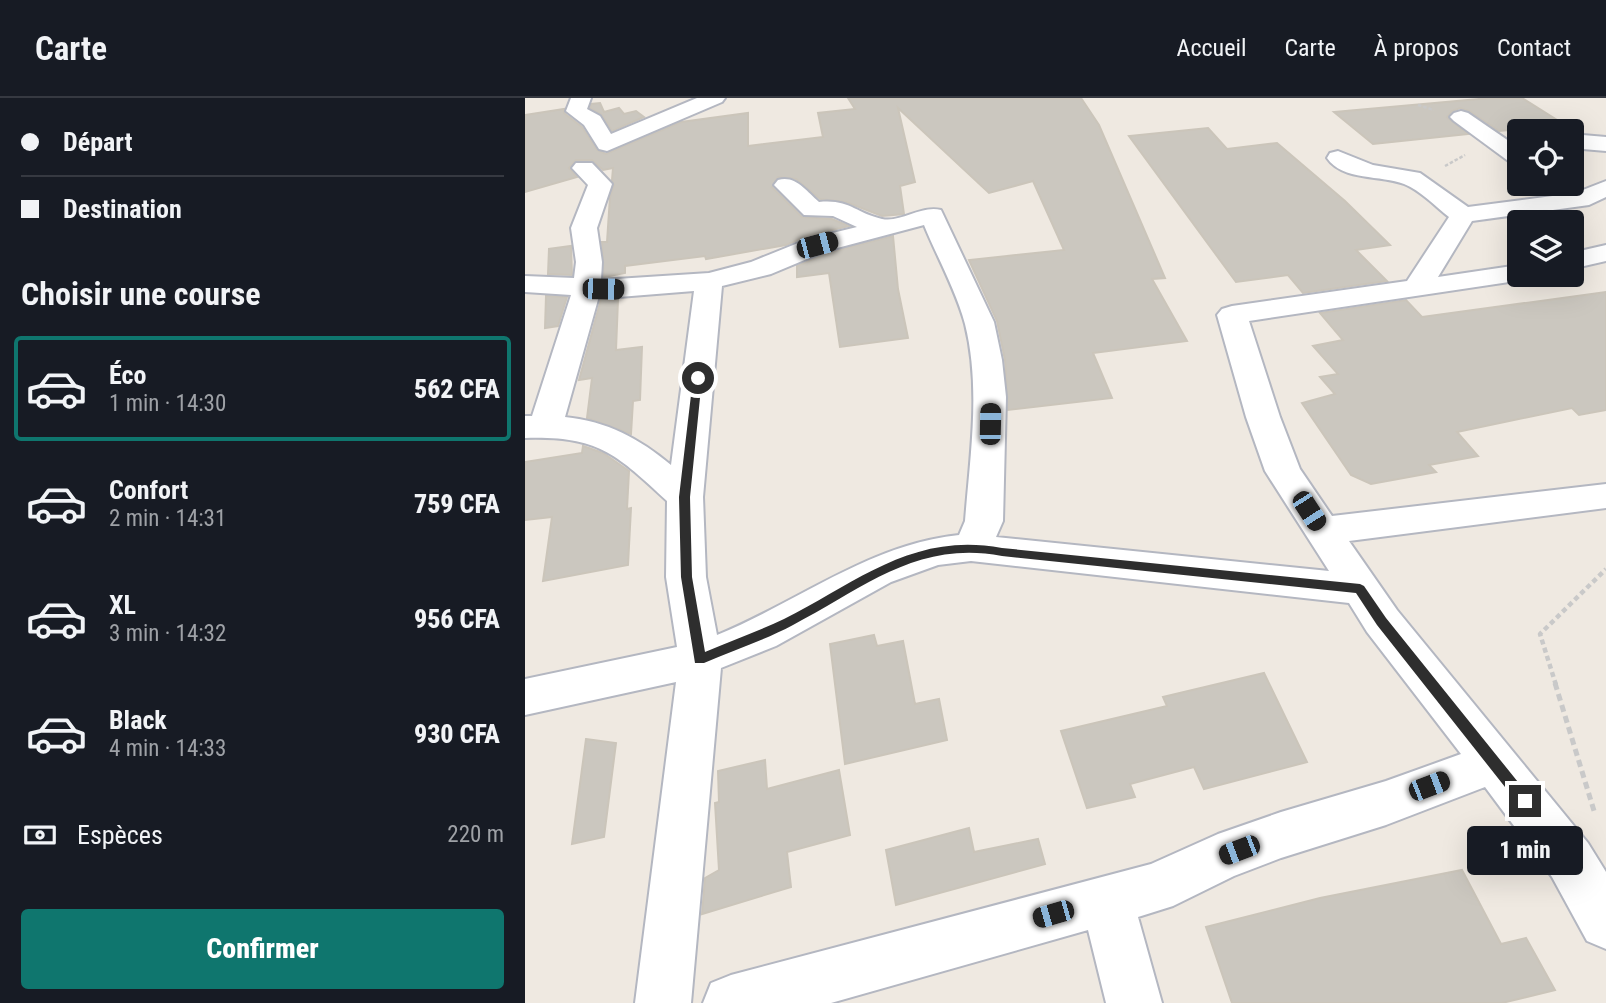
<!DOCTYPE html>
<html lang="fr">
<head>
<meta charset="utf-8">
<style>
	body { margin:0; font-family:"Roboto Condensed",sans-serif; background:#20242c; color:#f1f3f6; height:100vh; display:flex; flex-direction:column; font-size:26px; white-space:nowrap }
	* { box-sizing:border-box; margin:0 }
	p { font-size:23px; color:#9ea1a6 }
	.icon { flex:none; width:38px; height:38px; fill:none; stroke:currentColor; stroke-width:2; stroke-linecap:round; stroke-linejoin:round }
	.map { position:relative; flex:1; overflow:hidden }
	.panel { display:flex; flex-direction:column; background:#171b24; width:525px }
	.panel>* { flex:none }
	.top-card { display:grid; align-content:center; height:154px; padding:0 21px; background:#171b24 }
	.tools { position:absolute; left:982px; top:21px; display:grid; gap:14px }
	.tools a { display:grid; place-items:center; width:77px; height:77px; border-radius:7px; background:#171b24; box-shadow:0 7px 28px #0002; font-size:35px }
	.end { position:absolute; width:32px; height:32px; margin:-16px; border:9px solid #2e2e2e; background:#fff; box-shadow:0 0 0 4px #fff }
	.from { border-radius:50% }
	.bubble { position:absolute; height:49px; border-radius:7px; background:#171b24; box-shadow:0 7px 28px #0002; font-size:23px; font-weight:800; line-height:49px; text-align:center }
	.car { position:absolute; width:21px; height:42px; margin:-21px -10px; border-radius:9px; box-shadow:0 0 5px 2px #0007; background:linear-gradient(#222 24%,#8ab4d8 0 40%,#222 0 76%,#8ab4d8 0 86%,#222 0) }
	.top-card b { display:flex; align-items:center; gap:24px; height:66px; font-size:26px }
	.top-card b+b { border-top:2px solid #363941 }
	.top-card i { width:18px; height:18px; background:#f1f3f6 }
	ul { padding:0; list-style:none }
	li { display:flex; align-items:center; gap:21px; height:105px; margin:0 14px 10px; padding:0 7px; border:4px solid transparent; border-radius:7px }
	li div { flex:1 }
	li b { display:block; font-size:26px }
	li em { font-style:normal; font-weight:800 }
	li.on { border-color:#0f766e }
	li>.icon { width:63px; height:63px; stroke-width:1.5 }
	h2 { padding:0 21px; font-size:32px; line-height:84px }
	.pay { display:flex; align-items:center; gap:18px; height:77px; padding:0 21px; font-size:26px }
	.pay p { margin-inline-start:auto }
	.action { display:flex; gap:14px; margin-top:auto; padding:14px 21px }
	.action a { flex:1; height:80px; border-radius:7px; background:#0f766e; color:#fff; font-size:28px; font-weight:800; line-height:80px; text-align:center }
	header { display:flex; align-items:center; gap:42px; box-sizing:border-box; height:98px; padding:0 35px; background:#171b24; border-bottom:2px solid #363941 }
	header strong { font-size:33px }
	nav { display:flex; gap:38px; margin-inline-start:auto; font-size:24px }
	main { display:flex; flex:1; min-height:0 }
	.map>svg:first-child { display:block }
	.building { fill:#cbc7bf; stroke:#cbc5ba; stroke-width:2 }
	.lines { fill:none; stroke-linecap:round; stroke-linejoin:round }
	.minor-casing { stroke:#b4b7c1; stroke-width:4 }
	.path-far2 { stroke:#c9c9c9; stroke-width:2.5; stroke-dasharray:3.5 2; stroke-linecap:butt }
	.path-far1 { stroke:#c9c9c9; stroke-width:4.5; stroke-dasharray:5 3.5; stroke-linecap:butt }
	.path { stroke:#c9c9c9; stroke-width:5; stroke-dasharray:7 4.5; stroke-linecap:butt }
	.minor { fill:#fff; fill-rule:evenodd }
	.route { fill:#2e2e2e }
</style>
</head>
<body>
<header>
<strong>Carte</strong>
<nav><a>Accueil</a><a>Carte</a><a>À propos</a><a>Contact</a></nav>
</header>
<main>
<section class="panel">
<div class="top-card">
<b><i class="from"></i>Départ</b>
<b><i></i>Destination</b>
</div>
<h2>Choisir une course</h2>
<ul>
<li class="on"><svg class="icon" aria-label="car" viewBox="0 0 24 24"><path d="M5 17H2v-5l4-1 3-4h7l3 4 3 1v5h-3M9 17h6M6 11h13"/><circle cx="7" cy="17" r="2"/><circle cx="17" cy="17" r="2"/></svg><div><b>Éco</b><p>1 min · 14:30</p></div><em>562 CFA</em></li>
<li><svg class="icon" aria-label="car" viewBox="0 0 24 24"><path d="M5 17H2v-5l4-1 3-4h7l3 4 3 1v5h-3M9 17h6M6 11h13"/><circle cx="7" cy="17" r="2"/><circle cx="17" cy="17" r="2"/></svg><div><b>Confort</b><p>2 min · 14:31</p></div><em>759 CFA</em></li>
<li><svg class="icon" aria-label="car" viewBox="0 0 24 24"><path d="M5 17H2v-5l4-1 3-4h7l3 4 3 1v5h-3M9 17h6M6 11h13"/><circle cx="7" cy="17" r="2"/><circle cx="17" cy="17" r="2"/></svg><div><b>XL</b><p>3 min · 14:32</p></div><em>956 CFA</em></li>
<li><svg class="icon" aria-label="car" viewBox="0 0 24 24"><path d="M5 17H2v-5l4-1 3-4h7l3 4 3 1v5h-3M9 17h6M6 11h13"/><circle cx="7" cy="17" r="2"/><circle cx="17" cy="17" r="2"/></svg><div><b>Black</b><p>4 min · 14:33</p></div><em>930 CFA</em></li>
</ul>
<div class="pay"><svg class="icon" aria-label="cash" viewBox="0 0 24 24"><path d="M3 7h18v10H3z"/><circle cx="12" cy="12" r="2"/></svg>Espèces<p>220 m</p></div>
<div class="action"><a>Confirmer</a></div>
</section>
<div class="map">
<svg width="1081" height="905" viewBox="0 0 1081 905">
	<rect width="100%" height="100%" fill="#efe9e1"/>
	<g class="building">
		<polygon points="323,0 556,0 574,27 640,180 627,181 662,243 568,255 587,300 483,312 480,262 472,223 444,162 539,152 508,83 464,95 373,10 390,84 375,88 379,116 357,118 321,104 295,101 271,81 253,79 247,89 277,119 307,121 324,128 282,138 261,147 181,161 180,158 100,168 100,175 79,179 77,144 82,144 85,99 89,87 87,82 88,70 78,72 67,62 51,62 44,70 52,79 0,94 0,17 39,11 39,15 57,29 72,52 81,56 156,24 223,15 223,48 298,39 293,15 330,11"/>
		<polygon points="965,0 997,0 1040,27 974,33 944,13 935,10 927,13 922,19 943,36 848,46 809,14"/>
		<polygon points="75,5 79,14 94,10 99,16 111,13 119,19 87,33 77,17 65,10 66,6"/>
		<polygon points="683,30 702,51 752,45 820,103 865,147 831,152 862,183 778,195 763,177 711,184 604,38"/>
		<polygon points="368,138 373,191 383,240 315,249 304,175 272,179 272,168 302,155"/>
		<polygon points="46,148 47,177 23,176 24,151"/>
		<polygon points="1081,194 1081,312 1054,317 1047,310 932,334 953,358 904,367 911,374 846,386 826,377 777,305 810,296 795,279 813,276 788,248 818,242 795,215 881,202 897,219"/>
		<polygon points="21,198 42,199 33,228 20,230"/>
		<polygon points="76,201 93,202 91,252 117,249 115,302 108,303 106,336 62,320 67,280 54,282"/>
		<polygon points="58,348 78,355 104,373 102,411 106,410 103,467 18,483 27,419 0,422 0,364 57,355"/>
		<polygon points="349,537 352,548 378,543 390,606 414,601 422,642 320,666 305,546"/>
		<polygon points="739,575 782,664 679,691 669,669 605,686 610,699 562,710 536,633 642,608 638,599"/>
		<polygon points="61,641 91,645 79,739 47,746"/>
		<polygon points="240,662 242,691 314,672 325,737 262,754 266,789 177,816 180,780 194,772 190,705 194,704 193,673"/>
		<polygon points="444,730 449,754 513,741 520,766 371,807 361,752"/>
		<polygon points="937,772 976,846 1001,840 1030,892 977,905 707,905 681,829 795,800"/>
	</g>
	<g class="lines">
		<g class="minor-casing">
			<g id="minor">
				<polygon points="46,0 66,0 62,11 75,18 86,36 172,0 200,0 197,4 82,53 74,51 59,27 41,13"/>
				<polygon points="936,13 943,15 994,50 994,67 986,65 929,23 925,19 929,15"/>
				<polygon points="1046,36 1081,39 1081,53 1046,50"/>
				<path d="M813,53L848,67L895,75L943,109L1050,95L1081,83V99L1064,107L947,123L913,179L994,167V177H1006L1004,181L724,223L755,319L775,371L807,418L1081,386V410L824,443L872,512L1063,745L1081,774V851L1062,843L1027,779L960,689L861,727L756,760L709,778L648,808L613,819L637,905H581L563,832L306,905H178L186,885L206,877L626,766L693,736L756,714L861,683L936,656L842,534L824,505L446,463L413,467L366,484L251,548L196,570L166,905H110L151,584L0,617V581L152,549L141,479L142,403C90,355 73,338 0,340V318H7L46,197L0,194V178L49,180L51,164L46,130L63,87L47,70L51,65H67L87,86L72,130L77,164L76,182L184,175L226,164L283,141L332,129L308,118L279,117L249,87L253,82C271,77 281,93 294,104C325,101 330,115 357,121C376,125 396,107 416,112L469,224L477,262L481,299L478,423L471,439L804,473L740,373L721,319L692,217L697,211L707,208L882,183L924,119C911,109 895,92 879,86C857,77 817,83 802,60L805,55ZM399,127C412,159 431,192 440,226C456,290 445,358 440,423L434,437C345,446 273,504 192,537L181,479L178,399L197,188L246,176L301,153ZM169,193L146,367C115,341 82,323 40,319L74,198L94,199Z"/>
				<polygon points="1081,147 1081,163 1046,171 1046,155"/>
			</g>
		</g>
		<g class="path-far2">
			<polyline points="893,7 909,12"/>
			<polyline points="920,68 940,57"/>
		</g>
		<polyline class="path-far1" points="1031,587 1015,536 1081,471"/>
		<polyline class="path" points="1030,585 1070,716"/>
		<use href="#minor" class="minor"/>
	</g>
	<path class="route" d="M173,277L177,280L165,399L167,479L180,554C206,543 234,533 259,521C332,484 389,433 477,450L835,486L839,488L861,520L1005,699V708H995L852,527L831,495L477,458C392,442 339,490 268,527C240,542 209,552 179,565H170L156,479L154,399L168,280Z"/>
</svg>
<div class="tools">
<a><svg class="icon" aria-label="locate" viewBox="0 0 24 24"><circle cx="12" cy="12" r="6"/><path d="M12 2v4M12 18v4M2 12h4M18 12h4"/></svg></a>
<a><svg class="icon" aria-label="layers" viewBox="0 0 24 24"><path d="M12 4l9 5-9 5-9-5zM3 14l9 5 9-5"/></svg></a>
</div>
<i class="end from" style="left:173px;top:280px"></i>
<i class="end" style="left:1000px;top:703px"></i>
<div class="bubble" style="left:942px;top:728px;width:116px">1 min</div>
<i class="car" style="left:292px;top:147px;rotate:75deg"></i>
<i class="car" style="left:78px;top:191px;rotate:91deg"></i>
<i class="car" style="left:465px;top:326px;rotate:1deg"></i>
<i class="car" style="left:784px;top:413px;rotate:147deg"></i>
<i class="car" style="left:904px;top:688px;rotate:69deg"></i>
<i class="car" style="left:714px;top:752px;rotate:249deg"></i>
<i class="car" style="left:528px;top:816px;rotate:254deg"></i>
</div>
</main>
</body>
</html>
